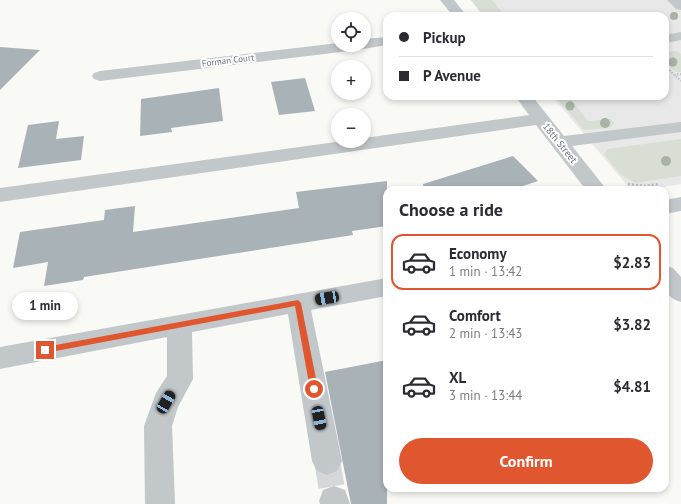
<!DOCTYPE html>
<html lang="en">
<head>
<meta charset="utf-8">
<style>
	body { margin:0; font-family:"PT Sans",sans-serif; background:#f7f7f7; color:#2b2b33; height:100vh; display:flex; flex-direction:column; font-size:15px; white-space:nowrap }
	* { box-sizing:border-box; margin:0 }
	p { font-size:13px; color:#7c7c81 }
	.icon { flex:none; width:22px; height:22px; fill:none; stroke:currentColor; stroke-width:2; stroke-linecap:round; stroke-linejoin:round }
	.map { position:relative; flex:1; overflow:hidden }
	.panel { position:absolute; left:383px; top:186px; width:286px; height:306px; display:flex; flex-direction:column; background:#fff; border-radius:12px; box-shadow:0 2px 6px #0003 }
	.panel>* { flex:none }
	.top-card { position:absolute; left:383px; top:12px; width:286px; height:88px; border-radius:12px; box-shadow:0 2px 6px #0003; display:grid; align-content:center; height:88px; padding:0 16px; background:#fff }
	.buttons { position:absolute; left:331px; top:12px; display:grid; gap:8px }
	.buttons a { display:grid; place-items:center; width:40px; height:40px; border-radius:50%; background:#fff; box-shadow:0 2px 6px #0003; font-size:20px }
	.end { position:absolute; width:18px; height:18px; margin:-9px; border:5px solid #e0562f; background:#fff; box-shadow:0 0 0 2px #fff }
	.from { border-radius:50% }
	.bubble { position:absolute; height:28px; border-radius:14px; background:#fff; box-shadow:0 2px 6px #0003; font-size:13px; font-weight:700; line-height:28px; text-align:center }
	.car { position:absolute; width:12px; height:24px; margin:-12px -6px; border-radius:5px; box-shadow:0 0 3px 1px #0007; background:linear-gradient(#222 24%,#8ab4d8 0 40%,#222 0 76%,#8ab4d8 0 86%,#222 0) }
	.top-card b { display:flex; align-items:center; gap:14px; height:38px; font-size:15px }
	.top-card b+b { border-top:1px solid #e1e1e2 }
	.top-card i { width:10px; height:10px; background:#2b2b33 }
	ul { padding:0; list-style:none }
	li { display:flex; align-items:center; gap:12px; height:56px; margin:0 8px 6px; padding:0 8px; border:2px solid transparent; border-radius:12px }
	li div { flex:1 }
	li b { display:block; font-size:15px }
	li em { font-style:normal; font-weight:700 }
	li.on { border-color:#e0562f }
	li>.icon { width:36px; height:36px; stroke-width:1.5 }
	h2 { padding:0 16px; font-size:18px; line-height:48px }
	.button { display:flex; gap:8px; margin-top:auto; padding:8px 16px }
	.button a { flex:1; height:46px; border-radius:24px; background:#e0562f; color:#fff; font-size:16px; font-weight:700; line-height:46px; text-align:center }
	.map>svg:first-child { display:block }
	.built { fill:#e7e8e7 }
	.green { fill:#d9ded5 }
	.building { fill:#a9b2b7 }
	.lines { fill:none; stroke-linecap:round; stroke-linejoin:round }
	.minor-tunnel { stroke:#d4d8d9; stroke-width:26; stroke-dasharray:26 14; stroke-linecap:butt }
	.path-far1 { stroke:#babec1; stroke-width:2; stroke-dasharray:1.5 1.5; stroke-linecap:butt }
	.path { stroke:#babec1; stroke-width:2.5; stroke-dasharray:2 2; stroke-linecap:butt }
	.minor { fill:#c2c7ca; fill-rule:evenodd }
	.tree { fill:#a9b3a5 }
	.route { fill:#e0562f }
	.labels { text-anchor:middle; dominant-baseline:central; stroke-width:4; stroke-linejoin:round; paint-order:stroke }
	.far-street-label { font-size:9px; fill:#647581; stroke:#fff }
	.street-label { font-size:10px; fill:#647581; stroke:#fff }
</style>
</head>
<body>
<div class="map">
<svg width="681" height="504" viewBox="0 0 681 504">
	<rect width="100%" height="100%" fill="#f9f9f6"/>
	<polygon class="built" points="471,0 681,0 681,184 644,190 631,190 552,96 665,96 665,16 485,16"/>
	<g class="green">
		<polygon points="471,0 492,0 505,16 483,16"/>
		<polygon points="677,51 681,54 681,72 676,72 665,62 665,52"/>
		<polygon points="555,96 568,96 588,121 611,119 614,123 613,125 609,128 584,130"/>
		<polygon points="681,139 681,176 635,183 621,175 604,154 607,149"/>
	</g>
	<g class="building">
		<polygon points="0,47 40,50 0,90"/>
		<polygon points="305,78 315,111 279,115 271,82"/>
		<polygon points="219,88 223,121 171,128 172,132 140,136 141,99"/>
		<polygon points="59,121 56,139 84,136 81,160 18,168 28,125"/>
		<polygon points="513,156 538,181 511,190 424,190 423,184"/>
		<polygon points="387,181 387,226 352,231 353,235 84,277 83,280 44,286 48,262 13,268 20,232 104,220 105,210 135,206 133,232 299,208 296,192"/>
		<polygon points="387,360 387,504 351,504 325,372"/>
	</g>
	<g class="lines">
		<polyline class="minor-tunnel" points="327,461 334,501"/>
		<g class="path-far1">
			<polyline points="665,66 681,81"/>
			<polyline points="674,75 681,74"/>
		</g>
		<polyline class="path" points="628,184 644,186 659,184"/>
		<g class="minor">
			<polygon points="440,0 454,0 467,16 453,16"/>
			<polygon points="667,0 681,0 681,10 676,9"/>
			<polygon points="681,32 681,40 665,43 665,35"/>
			<polygon points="387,37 387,45 357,50 100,81 94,79 92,76 94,73 100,71 338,43 338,45 364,45 364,39"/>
			<polygon points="515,96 532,96 564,136 681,122 681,132 572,146 607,190 586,190 536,125 0,202 0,188 343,141 364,141 364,138 529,115"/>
			<polygon points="681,197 681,211 665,214 665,200"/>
			<path d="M665,265L673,268L681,277V302C661,296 665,283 665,265Z"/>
			<polygon points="387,278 387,296 311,310 342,461 337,471 327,475 317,471 312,461 288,314 192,332 193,379 178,407 172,426 175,504 145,504 144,426 156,393 167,376 167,337 0,369 0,347"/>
			<polygon points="334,486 345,490 350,504 320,504 319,501 323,490"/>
		</g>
	</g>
	<g class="tree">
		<circle cx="674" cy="16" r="4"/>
		<circle cx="673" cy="62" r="4.5"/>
		<circle cx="570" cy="106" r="4.5"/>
		<circle cx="605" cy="123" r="5"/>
		<circle cx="666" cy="161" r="5"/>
	</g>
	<polygon class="route" points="298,300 301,303 318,389 314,393 310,389 295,306 45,353 41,350 45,347"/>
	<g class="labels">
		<g class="far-street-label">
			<text transform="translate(228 60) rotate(-7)">Forman Court</text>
		</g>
		<g class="street-label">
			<text transform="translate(560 143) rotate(51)">18th Street</text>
		</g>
	</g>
</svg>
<div class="buttons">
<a><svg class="icon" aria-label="locate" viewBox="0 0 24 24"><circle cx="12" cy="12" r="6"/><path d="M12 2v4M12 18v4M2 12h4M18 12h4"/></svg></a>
<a>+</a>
<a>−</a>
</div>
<i class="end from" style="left:314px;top:389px"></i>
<i class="end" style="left:45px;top:350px"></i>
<div class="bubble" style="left:12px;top:292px;width:66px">1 min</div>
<i class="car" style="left:327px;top:298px;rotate:260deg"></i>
<i class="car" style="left:166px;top:402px;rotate:30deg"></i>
<i class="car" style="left:319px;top:418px;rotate:169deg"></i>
<div class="top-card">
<b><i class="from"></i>Pickup</b>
<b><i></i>P Avenue</b>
</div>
<section class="panel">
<h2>Choose a ride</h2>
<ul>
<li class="on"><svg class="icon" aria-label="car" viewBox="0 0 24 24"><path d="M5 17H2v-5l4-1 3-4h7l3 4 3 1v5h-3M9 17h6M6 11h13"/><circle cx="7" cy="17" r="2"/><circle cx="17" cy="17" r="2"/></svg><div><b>Economy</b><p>1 min · 13:42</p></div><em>$2.83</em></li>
<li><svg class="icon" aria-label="car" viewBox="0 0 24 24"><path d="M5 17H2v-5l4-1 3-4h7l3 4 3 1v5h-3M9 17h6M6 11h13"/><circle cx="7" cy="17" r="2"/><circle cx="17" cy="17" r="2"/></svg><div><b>Comfort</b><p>2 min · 13:43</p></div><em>$3.82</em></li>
<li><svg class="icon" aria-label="car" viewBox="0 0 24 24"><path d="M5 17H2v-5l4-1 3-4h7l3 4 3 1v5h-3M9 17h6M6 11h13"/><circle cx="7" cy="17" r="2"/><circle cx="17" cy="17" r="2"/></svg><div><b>XL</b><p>3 min · 13:44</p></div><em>$4.81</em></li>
</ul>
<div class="button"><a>Confirm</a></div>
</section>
</div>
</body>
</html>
